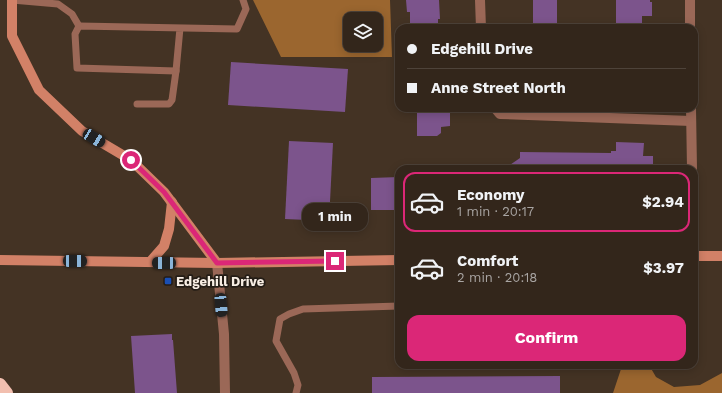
<!DOCTYPE html>
<html lang="en">
<head>
<meta charset="utf-8">
<style>
	body { margin:0; font-family:"Work Sans",sans-serif; background:#3b2e24; color:#f1f3f6; height:100vh; display:flex; flex-direction:column; font-size:15px; white-space:nowrap }
	* { box-sizing:border-box; margin:0 }
	p { font-size:13px; color:#a9a5a3 }
	.icon { flex:none; width:22px; height:22px; fill:none; stroke:currentColor; stroke-width:2; stroke-linecap:round; stroke-linejoin:round }
	.map { position:relative; flex:1; overflow:hidden }
	.details { position:absolute; left:395px; top:165px; width:303px; height:204px; display:flex; flex-direction:column; background:#33261b; border-radius:12px; box-shadow:0 2px 10px #0003,0 0 0 1px #4e433a }
	.details>* { flex:none }
	.top-card { position:absolute; left:395px; top:24px; width:303px; height:88px; border-radius:12px; box-shadow:0 2px 10px #0003,0 0 0 1px #4e433a; display:grid; align-content:center; height:88px; padding:0 12px; background:#33261b }
	.buttons { position:absolute; left:343px; top:12px; display:grid; gap:8px }
	.buttons a { display:grid; place-items:center; width:40px; height:40px; border-radius:8px; background:#33261b; box-shadow:0 2px 10px #0003,0 0 0 1px #4e433a; font-size:20px }
	.end { position:absolute; width:18px; height:18px; margin:-9px; border:5px solid #db2777; background:#fff; box-shadow:0 0 0 2px #fff }
	.from { border-radius:50% }
	.bubble { position:absolute; height:28px; border-radius:12px; background:#33261b; box-shadow:0 2px 10px #0003,0 0 0 1px #4e433a; font-size:13px; font-weight:700; line-height:28px; text-align:center }
	.car { position:absolute; width:12px; height:24px; margin:-12px -6px; border-radius:5px; box-shadow:0 0 3px 1px #0007; background:linear-gradient(#222 24%,#8ab4d8 0 40%,#222 0 76%,#8ab4d8 0 86%,#222 0) }
	.top-card b { display:flex; align-items:center; gap:14px; height:38px; font-size:15px }
	.top-card b+b { border-top:1px solid #4e433a }
	.top-card i { width:10px; height:10px; background:#f1f3f6 }
	ul { padding:7px 0 0; list-style:none }
	li { display:flex; align-items:center; gap:12px; height:60px; margin:0 8px 6px; padding:0 4px; border:2px solid transparent; border-radius:12px }
	li div { flex:1 }
	li b { display:block; font-size:15px }
	li em { font-style:normal; font-weight:700 }
	li.selected { border-color:#db2777 }
	li>.icon { width:36px; height:36px; stroke-width:1.5 }
	.action { display:flex; gap:8px; margin-top:auto; padding:8px 12px }
	.action a { flex:1; height:46px; border-radius:12px; background:#db2777; color:#fff; font-size:16px; font-weight:700; line-height:46px; text-align:center }
	.map>svg:first-child { display:block }
	.forest { fill:#9b662f; fill-rule:evenodd }
	.building { fill:#7c548c }
	.lines { fill:none; stroke-linecap:round; stroke-linejoin:round }
	.lane { stroke:#9b6857; stroke-width:7 }
	.street { stroke:#9b6857; stroke-width:10 }
	.secondary { stroke:#d28167; stroke-width:10 }
	.highway { stroke:#f2bfaf; stroke-width:12 }
	.route { stroke:#db2777; stroke-width:5 }
	.transit-dot { fill:#1a4fb4; stroke:#241d16; stroke-width:1.5 }
	.labels { text-anchor:middle; dominant-baseline:central; stroke-width:3.5; stroke-linejoin:round; paint-order:stroke }
	.poi-label { font-size:13px; font-weight:bold; fill:#f8eee4; stroke:#241d16; text-anchor:start }
</style>
</head>
<body>
<div class="map">
<svg width="722" height="393" viewBox="0 0 722 393">
	<rect width="100%" height="100%" fill="#443324"/>
	<g class="forest">
		<path d="M253,0H390L392,57H281ZM350,19H376V45H350Z"/>
		<polygon points="625,365 649,365 656,377 674,387 700,385 722,373 722,393 613,393 621,369"/>
	</g>
	<g class="building">
		<polygon points="406,0 439,0 440,19 438,19 438,28 410,28 410,12 407,12"/>
		<rect x="533" y="0" width="24" height="28"/>
		<polygon points="616,0 650,0 650,2 652,2 652,16 642,16 642,28 616,28"/>
		<polygon points="231,62 348,69 345,112 228,105"/>
		<polygon points="417,108 449,108 449,113 450,113 450,126 441,127 441,133 437,136 417,136"/>
		<polygon points="289,141 333,143 329,221 285,219"/>
		<polygon points="616,142 644,143 643,156 653,156 653,169 504,169 520,158 520,152 611,153 611,151 616,151"/>
		<polygon points="399,177 399,210 371,210 371,178"/>
		<polygon points="172,334 172,340 173,340 177,393 135,393 131,336"/>
		<polygon points="560,376 560,393 372,393 372,377"/>
	</g>
	<g class="lines">
		<g class="lane">
			<polyline points="12,0 58,4 72,14 79,26"/>
			<polyline points="180,28 176,71 77,68 75,34 79,26 237,29 246,9 243,0"/>
			<polyline points="137,104 169,104 172,100 176,71"/>
			<polyline points="296,393 298,385 294,373 276,341 280,319 289,314 303,309 399,306"/>
		</g>
		<g class="street">
			<polyline points="480,0 481,28"/>
			<polyline points="690,0 690,28"/>
			<polyline points="495,108 500,114 691,121"/>
			<polyline points="691,108 692,169"/>
			<polyline points="217,263 224,334 225,393"/>
		</g>
		<g class="secondary">
			<polyline points="12,0 12,36 39,90 82,131 131,160 164,192 217,263"/>
			<polyline points="694,256 722,256"/>
			<polyline points="0,260 217,263 399,260"/>
			<polyline points="150,262 164,246 169,229 172,202"/>
		</g>
		<polyline class="highway" points="0,384 7,393"/>
	</g>
	<g class="lines">
		<polyline class="route" points="131,160 164,192 217,263 335,261"/>
	</g>
	<rect class="transit-dot" x="164" y="277" width="8" height="8" rx="2"/>
	<g class="labels">
		<g class="poi-label">
			<text x="176" y="281">Edgehill Drive</text>
		</g>
	</g>
</svg>
<div class="buttons">
<a><svg class="icon" aria-label="layers" viewBox="0 0 24 24"><path d="M12 4l9 5-9 5-9-5zM3 14l9 5 9-5"/></svg></a>
</div>
<i class="end from" style="left:131px;top:160px"></i>
<i class="end" style="left:335px;top:261px"></i>
<div class="bubble" style="left:302px;top:203px;width:66px">1 min</div>
<i class="car" style="left:94px;top:138px;rotate:121deg"></i>
<i class="car" style="left:75px;top:261px;rotate:91deg"></i>
<i class="car" style="left:164px;top:263px;rotate:270deg"></i>
<i class="car" style="left:221px;top:305px;rotate:175deg"></i>
<div class="top-card">
<b><i class="from"></i>Edgehill Drive</b>
<b><i></i>Anne Street North</b>
</div>
<section class="details">
<ul>
<li class="selected"><svg class="icon" aria-label="car" viewBox="0 0 24 24"><path d="M5 17H2v-5l4-1 3-4h7l3 4 3 1v5h-3M9 17h6M6 11h13"/><circle cx="7" cy="17" r="2"/><circle cx="17" cy="17" r="2"/></svg><div><b>Economy</b><p>1 min · 20:17</p></div><em>$2.94</em></li>
<li><svg class="icon" aria-label="car" viewBox="0 0 24 24"><path d="M5 17H2v-5l4-1 3-4h7l3 4 3 1v5h-3M9 17h6M6 11h13"/><circle cx="7" cy="17" r="2"/><circle cx="17" cy="17" r="2"/></svg><div><b>Comfort</b><p>2 min · 20:18</p></div><em>$3.97</em></li>
</ul>
<div class="action"><a>Confirm</a></div>
</section>
</div>
</body>
</html>
